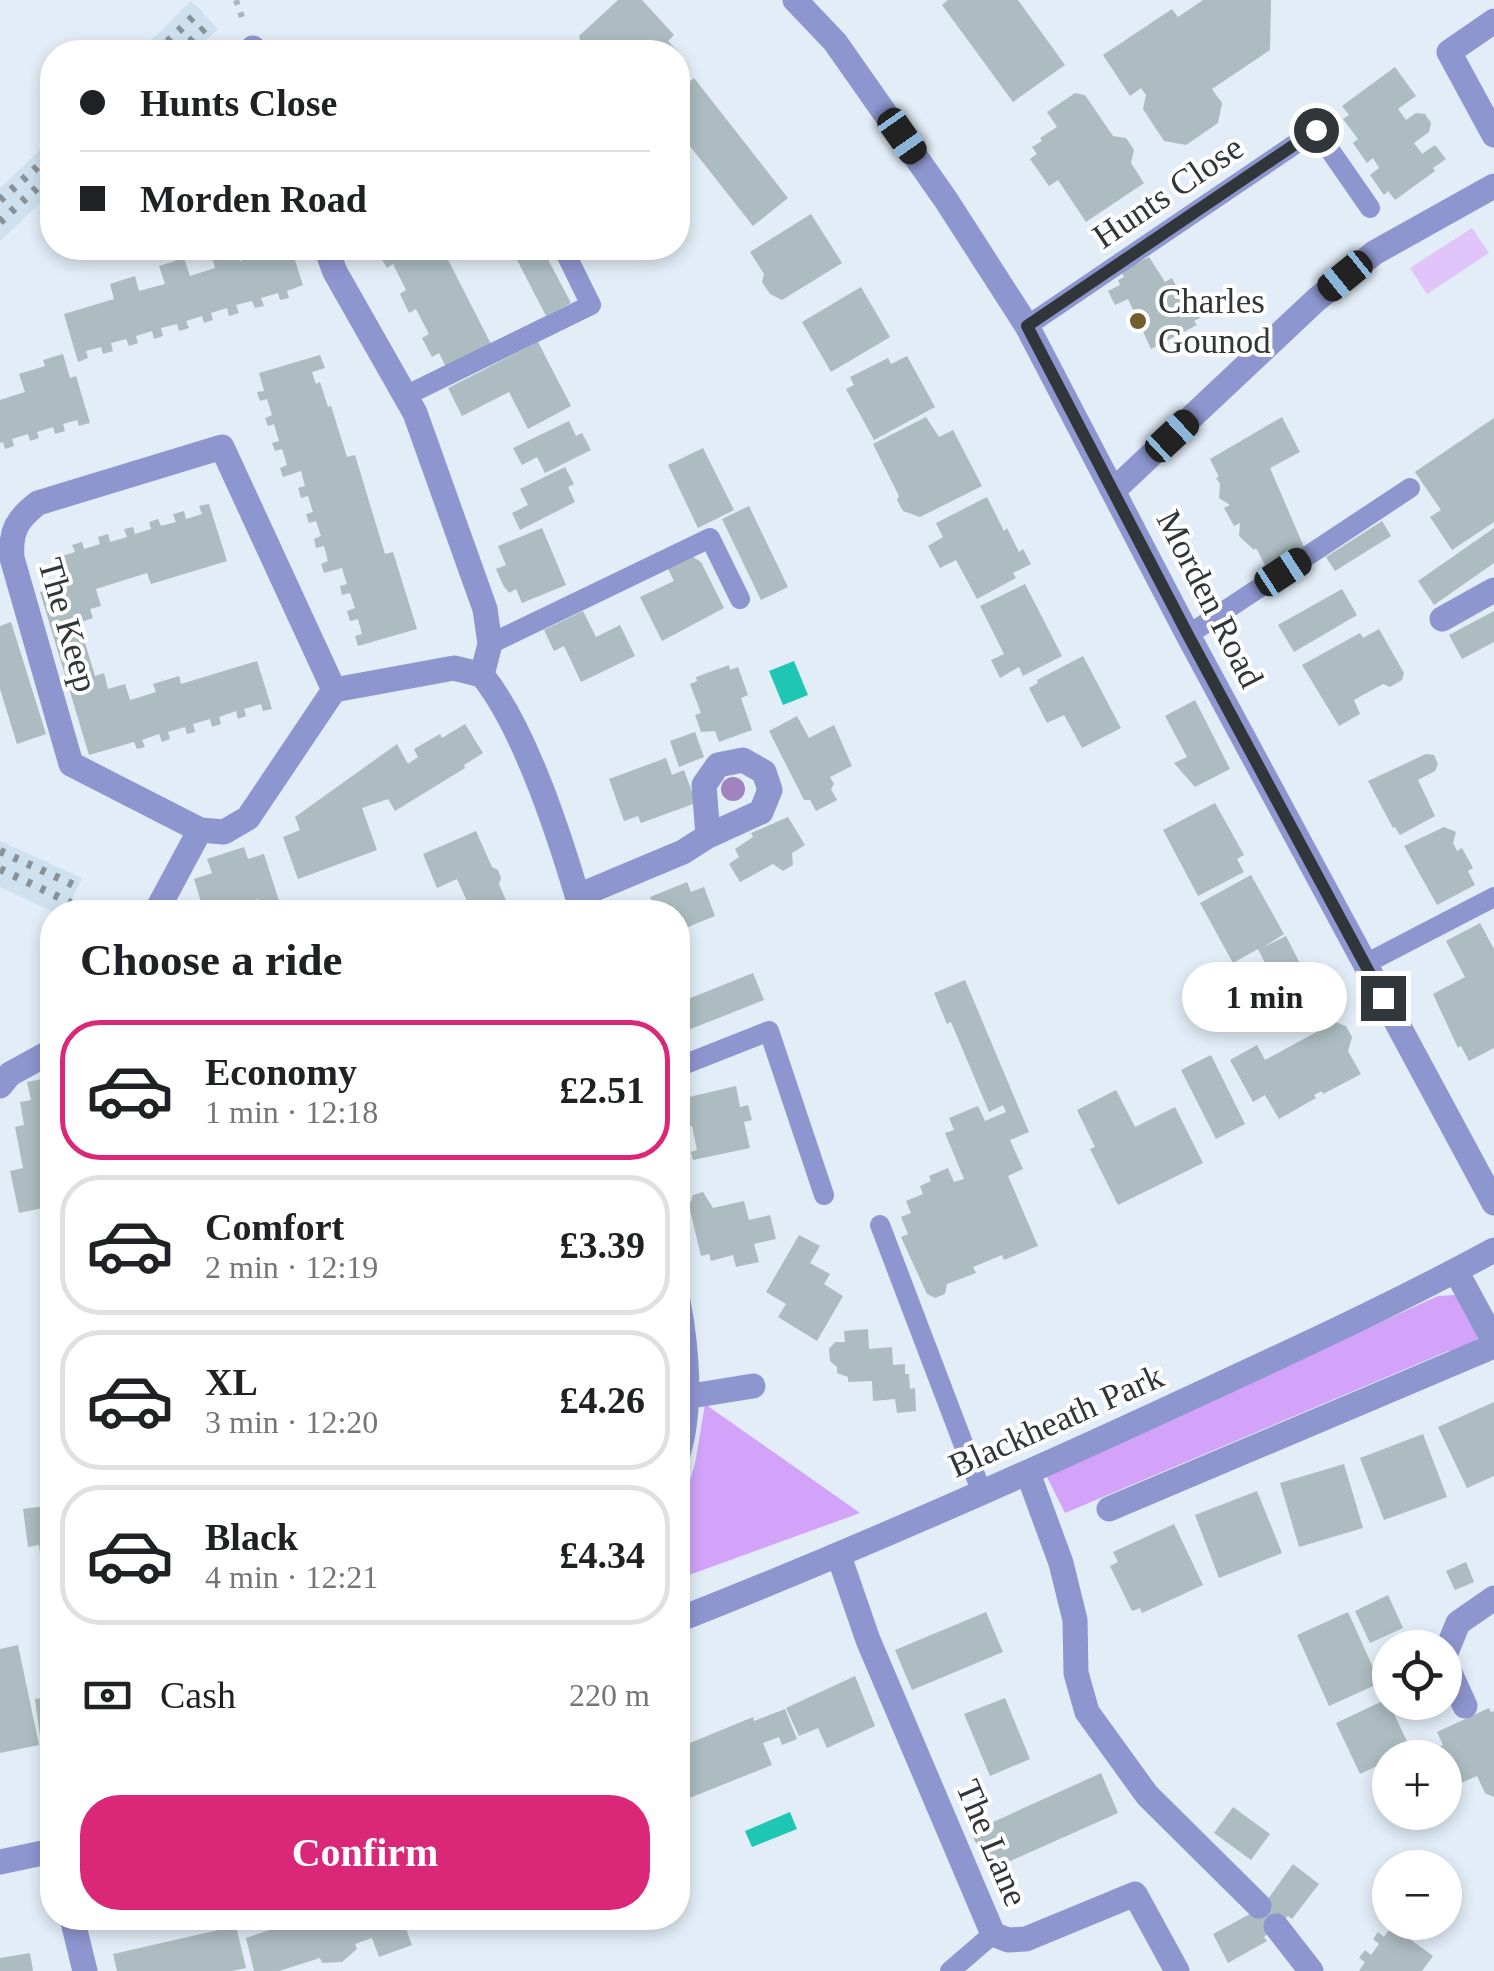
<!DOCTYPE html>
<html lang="en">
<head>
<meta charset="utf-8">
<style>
	body { margin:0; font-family:Georgia,serif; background:#f2f2f2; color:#202124; height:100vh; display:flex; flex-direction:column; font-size:38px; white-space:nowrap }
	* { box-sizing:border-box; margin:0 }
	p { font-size:32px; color:#757577 }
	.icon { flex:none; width:55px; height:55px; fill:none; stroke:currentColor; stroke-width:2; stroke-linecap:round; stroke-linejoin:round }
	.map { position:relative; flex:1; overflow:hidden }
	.panel { position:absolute; left:40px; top:900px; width:650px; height:1030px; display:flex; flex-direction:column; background:#fff; border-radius:40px; box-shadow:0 5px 15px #0003 }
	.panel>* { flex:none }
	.guide { position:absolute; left:40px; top:40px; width:650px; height:220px; border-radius:40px; box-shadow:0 5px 15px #0003; display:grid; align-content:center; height:220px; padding:0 40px; background:#fff }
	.tools { position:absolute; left:1372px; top:1630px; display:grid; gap:20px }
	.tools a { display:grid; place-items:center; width:90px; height:90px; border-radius:50%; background:#fff; box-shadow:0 5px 15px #0003; font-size:50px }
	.end { position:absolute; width:45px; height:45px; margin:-22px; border:12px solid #31363a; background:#fff; box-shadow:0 0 0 5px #fff }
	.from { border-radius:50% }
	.bubble { position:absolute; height:70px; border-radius:35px; background:#fff; box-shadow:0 5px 15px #0003; font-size:32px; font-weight:600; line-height:70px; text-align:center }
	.car { position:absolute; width:30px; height:60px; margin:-30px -15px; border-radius:12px; box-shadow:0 0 8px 2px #0007; background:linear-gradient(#222 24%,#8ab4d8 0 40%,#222 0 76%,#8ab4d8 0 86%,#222 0) }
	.guide b { display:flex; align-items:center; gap:35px; height:95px; font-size:38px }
	.guide b+b { border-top:2px solid #e0e0e0 }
	.guide i { width:25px; height:25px; background:#202124 }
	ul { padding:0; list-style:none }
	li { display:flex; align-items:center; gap:30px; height:140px; margin:0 20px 15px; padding:0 20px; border:5px solid #e0e0e0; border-radius:40px }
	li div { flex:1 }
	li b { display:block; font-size:38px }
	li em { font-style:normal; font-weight:600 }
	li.selected { border-color:#db2777 }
	li>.icon { width:90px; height:90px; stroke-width:1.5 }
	h2 { padding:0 40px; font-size:45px; line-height:120px }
	.pay { display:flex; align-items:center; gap:25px; height:110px; padding:0 40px; font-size:38px }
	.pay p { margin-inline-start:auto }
	.button { display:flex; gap:20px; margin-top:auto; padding:20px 40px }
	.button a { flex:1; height:115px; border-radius:40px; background:#db2777; color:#fff; font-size:40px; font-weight:600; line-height:115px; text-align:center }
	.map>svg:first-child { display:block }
	.built { fill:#cfe1ef }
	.green { fill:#e1c4fa }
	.forest { fill:#d2a3f9 }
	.water { fill:#1dc7b3 }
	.building { fill:#acbcc0 }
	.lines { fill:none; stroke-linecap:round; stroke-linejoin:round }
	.path { stroke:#abb5bd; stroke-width:6; stroke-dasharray:5 8; stroke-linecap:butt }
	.service { stroke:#8d96cf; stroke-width:20 }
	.minor { stroke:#8d96cf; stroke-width:25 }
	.rail { stroke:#8a9299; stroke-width:8; stroke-dasharray:5 10; stroke-linecap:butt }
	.tree { fill:#a184bf }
	.route { stroke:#31363a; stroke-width:12 }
	.poi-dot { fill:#725d2d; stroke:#fff; stroke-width:4 }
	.labels { text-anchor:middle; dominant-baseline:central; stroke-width:8; stroke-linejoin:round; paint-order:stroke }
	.street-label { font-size:35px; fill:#31363a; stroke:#fff }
	.poi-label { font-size:35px; fill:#31363a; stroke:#fff; text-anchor:start }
</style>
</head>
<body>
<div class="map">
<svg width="1494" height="1971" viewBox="0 0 1494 1971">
	<rect width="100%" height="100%" fill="#e2edf7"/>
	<g class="built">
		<polygon points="191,1 218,29 194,52 139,52"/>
		<polygon points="52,139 52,192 0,241 0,188"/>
		<polygon points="0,841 82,878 66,912 53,912 0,887"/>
	</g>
	<polygon class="green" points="1472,228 1489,253 1427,294 1410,268"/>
	<g class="forest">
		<path d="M1454,1295L1464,1302L1479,1337C1472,1349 1461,1351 1448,1351L1065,1513L1046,1475L1438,1296Z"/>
		<polygon points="705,1404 860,1513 678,1579 678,1518 695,1464"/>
	</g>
	<g class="water">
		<polygon points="794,661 808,695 783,705 769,671"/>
		<polygon points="790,1812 797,1829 752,1847 745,1831"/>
	</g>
	<g class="building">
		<polygon points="618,0 642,0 674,35 668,41 679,52 583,52 579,36"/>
		<polygon points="948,0 1018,0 1065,65 1013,102 942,5"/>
		<polygon points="1203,0 1271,0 1270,50 1212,89 1222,103 1218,123 1186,145 1164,141 1143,109 1146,95 1141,88 1130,96 1103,55 1172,9 1178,17"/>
		<polygon points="340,42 345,52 319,52"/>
		<polygon points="1395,67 1416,96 1398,109 1406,120 1416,113 1425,114 1431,123 1429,132 1414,143 1422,154 1435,145 1446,159 1433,168 1435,171 1395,200 1388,191 1384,195 1370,175 1379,168 1373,158 1367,163 1353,143 1358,139 1343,119 1349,115 1342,106"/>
		<polygon points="694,78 788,198 753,226 678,131 678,91"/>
		<polygon points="1075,93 1085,95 1113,136 1126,138 1134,150 1131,163 1144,183 1086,222 1058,180 1049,186 1030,159 1037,154 1032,147 1042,141 1040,138 1057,127 1047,112"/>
		<polygon points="811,214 842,263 782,300 770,294 762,282 764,274 750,252"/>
		<polygon points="234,248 240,261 253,257 250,248 291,248 303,285 287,291 289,298 280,300 278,293 261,298 264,306 255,308 252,301 236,305 239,313 229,316 227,308 211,313 213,320 204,323 202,316 186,321 189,328 179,331 177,324 161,328 163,336 154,339 152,331 136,336 138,343 129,346 126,339 111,343 113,351 103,354 101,347 86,351 88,358 78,362 64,314 114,299 110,284 135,276 139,291 165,284 159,266 184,258 190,276 215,268 211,254"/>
		<polygon points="401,248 442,248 491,344 446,367 439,353 432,357 422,338 429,334 416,309 409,313 400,294 406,290 393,264 387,268 381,258"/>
		<polygon points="511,248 542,248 571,303 546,316"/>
		<polygon points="1149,257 1165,282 1172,278 1184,302 1190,299 1198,302 1202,310 1200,318 1194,321 1197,325 1151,349 1128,299 1115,305 1108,291 1120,285 1118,280 1124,277 1121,271"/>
		<polygon points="861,287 890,337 831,372 802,322"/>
		<polygon points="538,342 571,406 528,429 509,392 462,416 448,388"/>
		<polygon points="63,354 70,378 76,376 90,423 79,426 77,420 63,424 65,431 55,434 53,427 37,432 39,438 30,441 28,434 12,439 14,446 5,449 3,442 0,443 0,400 25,392 19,374 45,366 43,360"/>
		<polygon points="320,355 325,368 312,372 316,384 320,382 328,407 331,406 347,457 355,455 385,554 393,552 417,629 358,646 355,636 362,634 358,619 350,621 347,611 355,608 350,593 342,595 340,586 347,584 342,568 324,573 321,564 328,561 324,546 316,548 314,539 321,536 316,521 309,523 306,514 313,512 308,496 301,498 298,488 305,486 301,471 283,477 280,468 287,465 282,449 275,451 272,443 279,441 274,424 268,426 265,418 272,415 267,399 260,401 257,392 264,391 259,373"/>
		<polygon points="907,356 935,407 874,440 846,389 854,385 850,377 888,358 891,364"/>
		<polygon points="926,417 939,437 953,430 982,486 920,517 903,511 897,500 899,496 873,444"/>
		<polygon points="1282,417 1300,452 1270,468 1304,547 1266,567 1256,548 1254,550 1239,536 1240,523 1234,526 1224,508 1230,505 1219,498 1220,484 1216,478 1219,477 1210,459"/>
		<polygon points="1494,418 1494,522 1452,550 1430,517 1441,510 1415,472"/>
		<polygon points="569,421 576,436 582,433 591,450 545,473 537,457 522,465 513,448"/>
		<polygon points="703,448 734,510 698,528 668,465"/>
		<polygon points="565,467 574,484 568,487 575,502 520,530 512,513 528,505 520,489"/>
		<polygon points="987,497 1004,531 1007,528 1019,552 1023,549 1031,564 1013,573 1016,578 977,599 956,560 940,568 928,546 943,537 936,523"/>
		<polygon points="209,504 227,561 151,584 147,573 96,589 101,606 90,609 93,618 79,623 95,676 104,673 108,689 125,684 130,700 156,692 153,684 179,676 181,684 257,661 272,709 263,711 261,704 244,709 246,716 238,719 236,711 219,717 221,724 212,727 210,719 193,724 195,732 187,734 185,727 168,732 170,739 162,742 159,734 142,740 145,747 137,749 134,742 89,755 40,592 67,584 59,557 75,552 72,545 82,542 84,549 100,544 98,537 108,534 110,542 127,537 124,529 133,527 135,534 151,529 149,522 158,519 161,526 176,522 173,514 184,511 186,519 202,514 199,506"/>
		<polygon points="749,506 788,587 761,600 722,519"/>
		<polygon points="1382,521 1391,536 1335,571 1326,557"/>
		<polygon points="542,528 566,585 522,603 516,589 509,593 503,585 496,569 506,565 498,546"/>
		<polygon points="1494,528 1494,563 1434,605 1418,581"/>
		<polygon points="693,557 701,562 724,608 662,641 640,597 674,581 668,569"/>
		<polygon points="1025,584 1062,656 1023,676 1019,667 1000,678 991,660 1004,654 980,606"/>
		<polygon points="1342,589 1357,615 1294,652 1278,625"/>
		<polygon points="583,611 596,637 620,625 635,656 581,682 564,646 554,651 544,630"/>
		<polygon points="1494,611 1494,642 1462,659 1449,635"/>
		<polygon points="11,622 46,734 17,744 0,689 0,626"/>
		<polygon points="1379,629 1404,673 1402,680 1390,687 1383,684 1354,700 1360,714 1339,726 1302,665 1360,633 1363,638"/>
		<polygon points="1083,656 1121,728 1082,748 1064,715 1047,723 1029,688 1038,683 1037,680"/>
		<polygon points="729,665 730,670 738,667 748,695 741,698 752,730 719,742 715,731 701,732 695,715 701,713 690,684 697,681 696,677"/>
		<polygon points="1195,700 1230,769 1195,787 1174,763 1187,757 1165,716"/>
		<polygon points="797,716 809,738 834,725 852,766 830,777 834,784 831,789 837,800 816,811 810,800 804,800 769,731"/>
		<polygon points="465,724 483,753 464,765 465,768 395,811 388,799 362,808 377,850 298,879 283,837 300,830 295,817 397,744 408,764 418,757 414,749 440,734 442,738"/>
		<polygon points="695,732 704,757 679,767 670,741"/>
		<polygon points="1426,754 1434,755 1438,764 1435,771 1418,780 1435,816 1400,835 1395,827 1393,828 1368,781"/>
		<polygon points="666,758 672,775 684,770 696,803 641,823 638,816 624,821 609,779"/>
		<polygon points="1215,803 1244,855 1237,859 1244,872 1198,896 1163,830"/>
		<polygon points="788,817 805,845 792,853 793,865 783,871 773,864 740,882 729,864 739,857 735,849 753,837 751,833"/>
		<polygon points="1444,827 1456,832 1453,843 1457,851 1462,848 1473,868 1468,871 1475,885 1437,905 1404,846"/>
		<polygon points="476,831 492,867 498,870 501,878 499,884 508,905 502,908 503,912 472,912 457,879 437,888 423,854"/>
		<polygon points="244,847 248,859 264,854 280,904 262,910 258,899 215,912 204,912 194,879 212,873 207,859"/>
		<polygon points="1251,875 1284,934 1262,948 1286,936 1313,989 1285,1003 1258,949 1233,963 1200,903"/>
		<polygon points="687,882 691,892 704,887 715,916 678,931 678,912 656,912 650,897"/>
		<polygon points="1480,923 1494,949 1494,1048 1469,1061 1461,1046 1458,1048 1433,994 1465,977 1446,941"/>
		<polygon points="753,973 764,1000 678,1034 678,1003"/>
		<polygon points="965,980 1029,1132 1010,1140 1023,1169 1008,1176 1038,1246 1004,1260 1002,1255 973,1267 976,1273 947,1284 945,1294 935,1298 927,1294 901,1237 908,1234 901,1217 911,1213 906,1201 923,1194 920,1186 931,1181 929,1176 948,1168 954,1182 964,1179 945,1133 954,1130 949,1118 978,1106 985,1121 1006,1112 1003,1105 989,1112 951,1022 947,1024 934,993"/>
		<polygon points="1335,1022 1346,1026 1352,1037 1348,1051 1361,1074 1323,1094 1322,1091 1314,1095 1316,1098 1279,1119 1265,1095 1253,1102 1230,1060 1257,1045 1265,1060"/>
		<polygon points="1211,1055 1245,1124 1216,1139 1181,1070"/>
		<polygon points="52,1077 52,1206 19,1213 10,1171 23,1168 15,1127 24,1125 20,1102 31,1100 27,1082"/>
		<polygon points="736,1086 740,1107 748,1105 752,1120 744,1122 750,1148 693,1160 691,1152 697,1150 692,1126 686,1128 682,1112 688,1110 685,1098"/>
		<polygon points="1116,1090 1135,1127 1175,1107 1203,1163 1118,1205 1090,1149 1095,1147 1077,1110"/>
		<polygon points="703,1192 713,1208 744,1201 749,1220 770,1215 776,1239 754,1244 759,1262 736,1267 733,1255 711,1261 709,1254 701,1256 689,1206 693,1195"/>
		<polygon points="799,1235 820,1246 810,1263 830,1274 824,1284 843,1296 817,1341 778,1317 786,1304 766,1292"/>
		<polygon points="868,1329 869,1349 892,1347 893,1365 905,1364 905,1374 909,1374 910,1389 915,1388 916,1411 897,1413 895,1399 873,1401 872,1381 848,1382 848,1377 837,1373 837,1367 830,1361 829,1349 835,1342 845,1342 844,1331"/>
		<polygon points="1494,1402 1494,1476 1467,1488 1438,1427"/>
		<polygon points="1423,1434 1447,1497 1384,1520 1360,1458"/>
		<polygon points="1344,1464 1363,1528 1299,1547 1280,1483"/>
		<polygon points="1257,1491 1282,1553 1219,1578 1195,1515"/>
		<polygon points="52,1505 52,1562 41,1564 39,1545 28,1547 23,1509"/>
		<polygon points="1174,1524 1203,1585 1142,1613 1140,1608 1132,1611 1110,1566 1118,1562 1113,1552"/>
		<polygon points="1466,1562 1474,1582 1455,1590 1446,1571"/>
		<polygon points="1388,1595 1403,1628 1370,1643 1355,1611"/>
		<polygon points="986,1612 1003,1652 912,1690 895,1650"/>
		<polygon points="1348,1612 1380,1683 1329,1706 1297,1635"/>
		<polygon points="18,1645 39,1745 0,1753 0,1649"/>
		<polygon points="855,1676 875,1726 827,1748 818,1728 799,1736 786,1708"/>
		<polygon points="52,1697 52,1735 40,1736 35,1699"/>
		<polygon points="1005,1698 1030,1759 990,1776 964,1714"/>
		<polygon points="1387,1699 1411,1750 1360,1774 1336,1723"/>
		<polygon points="1489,1708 1491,1712 1494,1711 1494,1797 1485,1793 1477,1776 1461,1783 1459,1779 1445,1785 1445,1758 1416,1758 1443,1745 1437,1732"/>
		<polygon points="785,1709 797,1739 782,1745 779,1737 763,1743 772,1765 682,1801 678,1791 678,1748 753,1717 754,1721"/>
		<polygon points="1101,1773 1118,1813 988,1871 971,1832"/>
		<polygon points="1233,1807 1270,1834 1251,1860 1214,1833"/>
		<polygon points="1293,1864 1319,1884 1292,1919 1288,1916 1264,1937 1267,1941 1228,1963 1213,1934 1250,1914 1268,1899"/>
		<polygon points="305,1918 402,1918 412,1945 379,1957 372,1938 355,1944 357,1949 342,1962 322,1963 320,1958 279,1971 254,1971 246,1938"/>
		<polygon points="415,1918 437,1918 425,1925"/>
		<polygon points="236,1926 246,1968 232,1971 117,1971 113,1954"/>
		<polygon points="1392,1926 1433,1956 1422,1971 1359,1971 1365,1962 1359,1958 1365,1950 1371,1955 1379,1944 1373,1939 1378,1932 1384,1937"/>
		<polygon points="30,1953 33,1971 0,1971 0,1958"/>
	</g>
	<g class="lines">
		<polyline class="path" points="236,0 244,23"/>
		<g class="service">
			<polyline points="1027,326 1316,130 1370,208"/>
			<polyline points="405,396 591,305 563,248"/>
			<polyline points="1188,635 1410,488"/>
			<polyline points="490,644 710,538 740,599"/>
			<polyline points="1365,964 1494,897"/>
			<polyline points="678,1067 769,1031 824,1195"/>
			<polyline points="880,1225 982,1493"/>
			<polyline points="950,1971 993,1934"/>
		</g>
		<g class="minor">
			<polyline points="795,0 835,42 946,200 1027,326 1188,635 1494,1203"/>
			<polyline points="1494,21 1449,52 1494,135"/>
			<polyline points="253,48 254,52"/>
			<polyline points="326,248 335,272 415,413 485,609 490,644 482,675"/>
			<polyline points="1114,490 1316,300 1374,253 1494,186"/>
			<polyline points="1442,619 1494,590"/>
			<path d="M482,675C527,731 562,843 582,912"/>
			<path d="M334,690L222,447L38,503C17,519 10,531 12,558L71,764L200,830L224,832L248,818L334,690L454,668L482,675"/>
			<polyline points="578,896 683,852 708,836 761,812 770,790 764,772 743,760 718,765 704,785 708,836"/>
			<polyline points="156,912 200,830"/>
			<polyline points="0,1086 10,1074 52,1051"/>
			<polyline points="1456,1271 1494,1341"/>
			<path d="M678,1301C687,1348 692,1408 678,1454"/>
			<polyline points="685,1397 753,1386"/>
			<polyline points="1028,1473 1061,1563 1075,1620 1076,1673 1087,1712 1147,1795 1259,1906"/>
			<polyline points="1109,1509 1494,1346"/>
			<polyline points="839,1556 868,1640 993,1934 1008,1940 1026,1939 1135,1894 1177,1971"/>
			<path d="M678,1620C845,1554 1009,1482 1173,1406C1281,1356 1389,1307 1494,1250"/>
			<polyline points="1445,1655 1458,1623 1494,1598"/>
			<polyline points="1445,1662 1465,1706"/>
			<polyline points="0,1862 52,1851"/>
			<polyline points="72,1918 85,1971"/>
			<polyline points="1276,1926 1311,1971"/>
		</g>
		<g class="rail">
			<polyline points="157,52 200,10"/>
			<polyline points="179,52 211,22"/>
			<polyline points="0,200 52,154"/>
			<polyline points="0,222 52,174"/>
			<polyline points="0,851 78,887"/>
			<polyline points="0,869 71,903"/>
		</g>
	</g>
	<circle class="tree" cx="733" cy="789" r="12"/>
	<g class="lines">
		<polyline class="route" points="1316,130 1027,326 1188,635 1383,998"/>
	</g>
	<circle class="poi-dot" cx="1138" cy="321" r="10"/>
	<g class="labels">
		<g class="street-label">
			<text transform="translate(1168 192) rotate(-34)">Hunts Close</text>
			<text transform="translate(1210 599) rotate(63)">Morden Road</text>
			<text transform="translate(68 625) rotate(74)">The Keep</text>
			<text transform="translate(1056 1421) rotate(-24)">Blackheath Park</text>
			<text transform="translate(992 1843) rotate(67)">The Lane</text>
		</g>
		<g class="poi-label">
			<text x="1158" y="301">Charles<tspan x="1158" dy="40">Gounod</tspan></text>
		</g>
	</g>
</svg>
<div class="tools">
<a><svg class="icon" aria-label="locate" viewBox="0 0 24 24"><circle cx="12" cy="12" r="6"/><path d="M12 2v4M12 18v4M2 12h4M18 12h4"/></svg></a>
<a>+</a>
<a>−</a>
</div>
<i class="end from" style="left:1316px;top:130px"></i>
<i class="end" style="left:1383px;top:998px"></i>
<div class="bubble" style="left:1182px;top:962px;width:165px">1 min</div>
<i class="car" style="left:902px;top:136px;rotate:145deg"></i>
<i class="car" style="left:1345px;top:276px;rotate:231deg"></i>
<i class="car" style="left:1172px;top:436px;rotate:47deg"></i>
<i class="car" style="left:1283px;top:572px;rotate:57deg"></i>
<div class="guide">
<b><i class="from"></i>Hunts Close</b>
<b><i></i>Morden Road</b>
</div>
<section class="panel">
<h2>Choose a ride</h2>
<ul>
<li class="selected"><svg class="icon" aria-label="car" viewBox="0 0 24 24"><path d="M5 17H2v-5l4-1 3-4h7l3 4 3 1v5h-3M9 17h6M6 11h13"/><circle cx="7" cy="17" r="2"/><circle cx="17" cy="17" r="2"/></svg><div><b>Economy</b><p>1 min · 12:18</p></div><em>£2.51</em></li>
<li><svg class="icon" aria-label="car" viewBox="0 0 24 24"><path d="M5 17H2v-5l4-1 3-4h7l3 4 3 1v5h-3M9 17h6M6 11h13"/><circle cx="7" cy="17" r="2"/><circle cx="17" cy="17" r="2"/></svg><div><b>Comfort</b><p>2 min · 12:19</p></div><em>£3.39</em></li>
<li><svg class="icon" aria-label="car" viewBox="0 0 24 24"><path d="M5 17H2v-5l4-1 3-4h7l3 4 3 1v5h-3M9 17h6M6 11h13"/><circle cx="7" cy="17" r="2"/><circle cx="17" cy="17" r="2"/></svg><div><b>XL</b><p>3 min · 12:20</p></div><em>£4.26</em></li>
<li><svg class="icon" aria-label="car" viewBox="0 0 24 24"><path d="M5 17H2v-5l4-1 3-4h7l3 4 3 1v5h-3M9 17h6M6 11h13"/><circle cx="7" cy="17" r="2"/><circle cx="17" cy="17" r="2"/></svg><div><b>Black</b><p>4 min · 12:21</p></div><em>£4.34</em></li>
</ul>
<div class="pay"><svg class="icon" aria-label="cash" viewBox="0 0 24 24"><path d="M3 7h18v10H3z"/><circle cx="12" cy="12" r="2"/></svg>Cash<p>220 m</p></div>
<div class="button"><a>Confirm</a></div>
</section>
</div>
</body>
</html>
